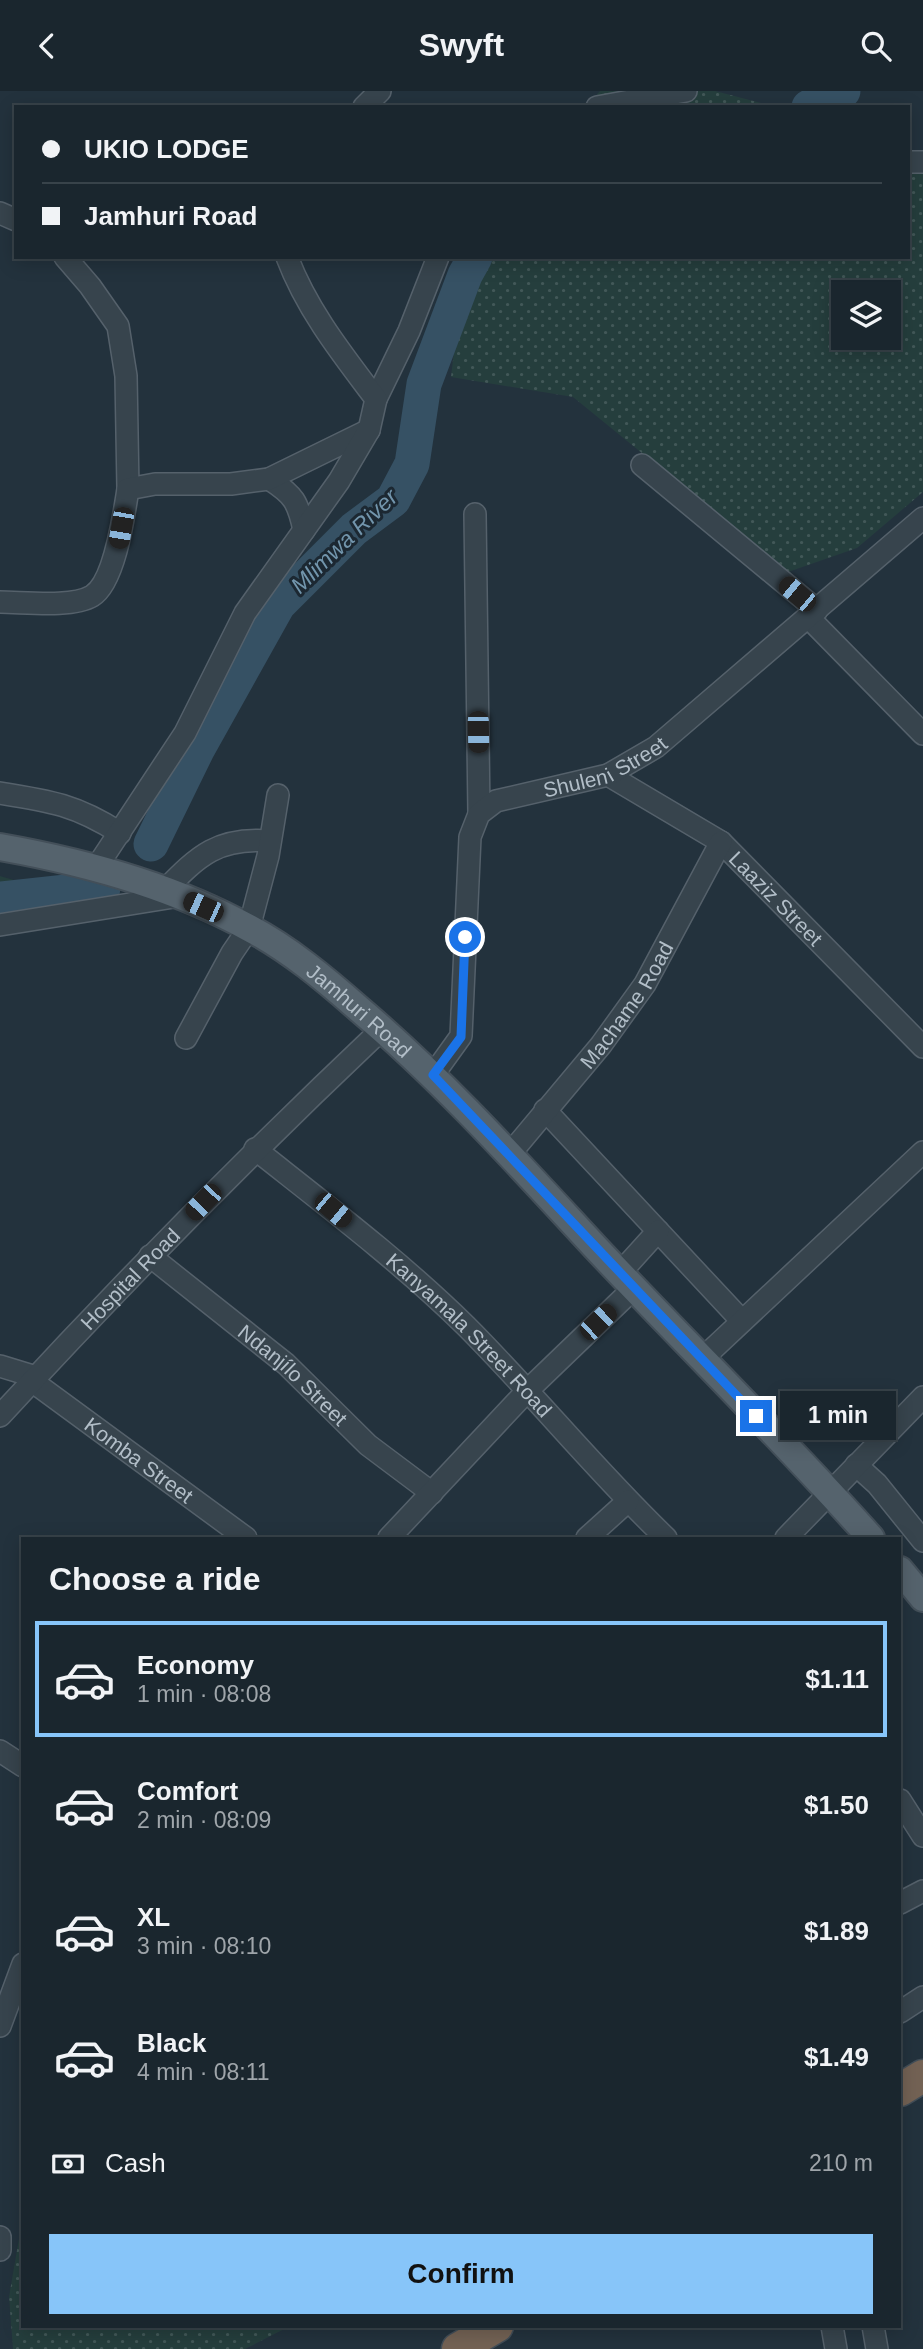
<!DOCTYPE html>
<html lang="en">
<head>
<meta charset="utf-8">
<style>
	body { margin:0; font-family:Helvetica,sans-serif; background:#232e36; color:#f1f3f6; height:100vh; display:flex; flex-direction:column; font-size:26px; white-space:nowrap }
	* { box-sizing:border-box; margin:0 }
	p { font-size:23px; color:#9fa5aa }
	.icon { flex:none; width:38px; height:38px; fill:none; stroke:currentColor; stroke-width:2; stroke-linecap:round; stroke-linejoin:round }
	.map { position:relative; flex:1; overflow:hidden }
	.side { position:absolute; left:21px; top:1446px; width:880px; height:791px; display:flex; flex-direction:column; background:#1a262e; border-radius:0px; box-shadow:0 4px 18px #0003,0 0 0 2px #38434a }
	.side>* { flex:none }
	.banner { position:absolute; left:14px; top:14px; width:896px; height:154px; border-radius:0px; box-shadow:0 4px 18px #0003,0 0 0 2px #38434a; display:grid; align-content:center; height:154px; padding:0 28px; background:#1a262e }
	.tools { position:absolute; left:831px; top:189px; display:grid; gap:14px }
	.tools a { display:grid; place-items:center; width:70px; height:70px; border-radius:0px; background:#1a262e; box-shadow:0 4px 18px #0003,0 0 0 2px #38434a; font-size:35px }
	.end { position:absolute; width:32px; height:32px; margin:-16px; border:9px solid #1a73e8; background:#fff; box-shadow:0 0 0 4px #fff }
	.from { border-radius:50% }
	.bubble { position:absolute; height:49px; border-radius:0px; background:#1a262e; box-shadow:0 4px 18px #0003,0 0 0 2px #38434a; font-size:23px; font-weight:700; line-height:49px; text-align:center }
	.car { position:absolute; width:21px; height:42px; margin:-21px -10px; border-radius:9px; box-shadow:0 0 5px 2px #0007; background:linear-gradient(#222 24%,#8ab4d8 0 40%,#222 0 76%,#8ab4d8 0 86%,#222 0) }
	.banner b { display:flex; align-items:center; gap:24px; height:66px; font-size:26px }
	.banner b+b { border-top:2px solid #38434a }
	.banner i { width:18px; height:18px; background:#f1f3f6 }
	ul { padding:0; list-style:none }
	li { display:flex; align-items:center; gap:21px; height:116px; margin:0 14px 10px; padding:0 14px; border:4px solid transparent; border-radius:0px }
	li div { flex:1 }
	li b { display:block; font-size:26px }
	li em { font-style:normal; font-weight:700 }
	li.active { border-color:#87c5f9 }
	li>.icon { width:63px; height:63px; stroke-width:1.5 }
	h2 { padding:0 28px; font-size:32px; line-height:84px }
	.pay { display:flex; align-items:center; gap:18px; height:77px; padding:0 28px; font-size:26px }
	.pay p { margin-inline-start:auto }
	.action { display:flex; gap:14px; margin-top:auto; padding:14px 28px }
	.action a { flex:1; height:80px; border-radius:0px; background:#87c5f9; color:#111; font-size:28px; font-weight:700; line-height:80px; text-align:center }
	header { display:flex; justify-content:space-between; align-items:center; height:91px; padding:0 28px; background:#1a262e; font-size:32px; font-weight:700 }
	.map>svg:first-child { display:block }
	.green { fill:#253e3d }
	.park { fill:url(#park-dots); fill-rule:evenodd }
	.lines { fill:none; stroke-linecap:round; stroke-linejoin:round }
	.river { stroke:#365164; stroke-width:35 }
	.minor-casing { stroke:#55616b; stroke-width:24 }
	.major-casing { stroke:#434f59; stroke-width:30 }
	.highway-casing { stroke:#424e58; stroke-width:35 }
	.minor { stroke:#37444d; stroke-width:21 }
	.major { stroke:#55636d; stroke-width:26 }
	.highway { stroke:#736254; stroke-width:32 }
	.route { stroke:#1a73e8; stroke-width:9 }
	.labels { text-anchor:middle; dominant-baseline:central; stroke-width:6; stroke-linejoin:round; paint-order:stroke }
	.street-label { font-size:21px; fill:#b2bec8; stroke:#1c2832 }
	.water-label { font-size:23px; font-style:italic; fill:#7295ac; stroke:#1c2832 }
</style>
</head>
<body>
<header><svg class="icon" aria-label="back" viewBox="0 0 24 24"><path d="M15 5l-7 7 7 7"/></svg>Swyft<svg class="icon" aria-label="search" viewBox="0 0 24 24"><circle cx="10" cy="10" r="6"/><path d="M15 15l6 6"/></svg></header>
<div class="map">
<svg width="923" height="2258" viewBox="0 0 923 2258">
	<defs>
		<pattern id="park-dots" width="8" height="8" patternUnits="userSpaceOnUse" patternTransform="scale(1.75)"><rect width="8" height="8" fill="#253e3d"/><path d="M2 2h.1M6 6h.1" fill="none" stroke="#425858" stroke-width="1.8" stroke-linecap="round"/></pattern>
	</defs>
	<rect width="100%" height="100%" fill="#23323d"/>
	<polygon class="green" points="0,785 78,808 42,814 0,816"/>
	<g class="park">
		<polygon points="600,0 715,0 777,16 586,16"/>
		<path d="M908,68L923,79V401L857,457L788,481L573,306L451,286L465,166H908ZM844,201H889V247H844Z"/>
		<polygon points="23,2124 23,2235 290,2235 245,2258 13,2258 9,2206"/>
	</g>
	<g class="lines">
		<g class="river">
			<polyline points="809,16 843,0"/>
			<polyline points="151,753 197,659 278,514 354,438 393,409 412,373 424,293 465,184 475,166"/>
			<polyline points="0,808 103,797"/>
		</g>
		<g class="minor-casing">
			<g id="minor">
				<polyline points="364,16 380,0"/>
				<polyline points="597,16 686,0"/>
				<polyline points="908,71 923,71"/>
				<polyline points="0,122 16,129"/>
				<polyline points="65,166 90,195 118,235 126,285 128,398"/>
				<polyline points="376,308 409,240 438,166"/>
				<polyline points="642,374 817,519"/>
				<path d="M269,388C294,404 298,411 304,439"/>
				<polyline points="475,423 479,723"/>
				<path d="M0,511C24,511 72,517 92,505C115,491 124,423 128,398L155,393H231L269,388L369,339"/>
				<polyline points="808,526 923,643"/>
				<path id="s1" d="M608,684L721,751L923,956"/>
				<path d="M0,702C51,710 76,714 120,742"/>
				<path d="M96,777L185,642L245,522L339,390L369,339L376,308C342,263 307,219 287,166"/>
				<path d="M164,800C199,764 218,746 270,750"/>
				<polyline points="0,834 180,805"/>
				<polyline points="186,947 232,862 249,837 268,765 278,704"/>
				<path id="s2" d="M433,984L461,945L470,746L479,723L496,710L608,684L656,656L923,427"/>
				<polyline points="545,1019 742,1230"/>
				<path id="s3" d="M255,1058C327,1115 401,1171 466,1235C535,1304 596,1380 666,1447"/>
				<path id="s4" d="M509,1064L601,954L645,893L721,751"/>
				<path id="s5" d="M150,1165L286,1273L368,1354L432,1402"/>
				<polyline points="620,1182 658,1140"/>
				<polyline points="701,1269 923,1061"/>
				<polyline points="0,1275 36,1286"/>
				<path id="s6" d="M32,1290L246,1447"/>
				<path id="s7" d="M0,1325C123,1191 250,1063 382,938"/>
				<polyline points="856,1374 877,1393 923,1450"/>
				<polyline points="389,1447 527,1300 634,1197"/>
				<polyline points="587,1447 628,1410"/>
				<polyline points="786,1447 923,1306"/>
				<polyline points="0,1660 23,1675"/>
				<polyline points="900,1709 923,1745"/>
				<polyline points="900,1812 923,1800"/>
				<polyline points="900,1921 923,1906"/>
				<polyline points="0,1935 23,1873"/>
				<polyline points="0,2146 0,2159"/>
				<polyline points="832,2235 836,2258"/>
				<polyline points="873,2235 877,2258"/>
			</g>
		</g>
		<g class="major-casing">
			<g id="major">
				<path id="s8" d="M0,756C85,771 173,795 249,837C289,858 325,888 359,918C445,991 520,1075 596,1157C687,1254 783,1348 871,1447"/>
				<polyline points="900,1479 923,1507"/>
			</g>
		</g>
		<g class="highway-casing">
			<g id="highway">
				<polyline points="900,1999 923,1985"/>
				<polyline points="458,2258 497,2235"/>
			</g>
		</g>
		<use href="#minor" class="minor"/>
		<use href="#major" class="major"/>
		<use href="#highway" class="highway"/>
	</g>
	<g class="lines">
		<polyline class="route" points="465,846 461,946 433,984 756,1325"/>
	</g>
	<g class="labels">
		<g class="street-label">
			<text stroke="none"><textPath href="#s2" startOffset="408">Shuleni Street</textPath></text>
			<text stroke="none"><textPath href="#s1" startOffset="210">Laaziz Street</textPath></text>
			<text stroke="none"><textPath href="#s4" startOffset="191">Machame Road</textPath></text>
			<text stroke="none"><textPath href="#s8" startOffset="401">Jamhuri Road</textPath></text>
			<text stroke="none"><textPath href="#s7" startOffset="189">Hospital Road</textPath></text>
			<text stroke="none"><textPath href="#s3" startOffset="284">Kanyamala Street Road</textPath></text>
			<text stroke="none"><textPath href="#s5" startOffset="186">Ndanjílo Street</textPath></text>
			<text stroke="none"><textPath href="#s6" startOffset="133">Komba Street</textPath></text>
		</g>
		<g class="water-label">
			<text transform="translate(344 450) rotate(-44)">Mlimwa River</text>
		</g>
	</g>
</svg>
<div class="tools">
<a><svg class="icon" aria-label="layers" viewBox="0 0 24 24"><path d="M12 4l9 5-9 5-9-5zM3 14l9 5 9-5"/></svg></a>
</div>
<i class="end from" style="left:465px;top:846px"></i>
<i class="end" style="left:756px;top:1325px"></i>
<div class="bubble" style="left:780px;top:1300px;width:116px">1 min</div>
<i class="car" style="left:121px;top:437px;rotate:190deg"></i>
<i class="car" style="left:797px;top:503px;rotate:310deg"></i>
<i class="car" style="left:478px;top:641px;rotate:179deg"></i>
<i class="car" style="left:203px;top:816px;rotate:294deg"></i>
<i class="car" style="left:203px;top:1111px;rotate:224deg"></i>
<i class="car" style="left:333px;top:1119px;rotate:130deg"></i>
<i class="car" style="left:598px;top:1231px;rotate:46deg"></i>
<div class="banner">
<b><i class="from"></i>UKIO LODGE</b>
<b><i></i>Jamhuri Road</b>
</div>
<section class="side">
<h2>Choose a ride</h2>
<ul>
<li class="active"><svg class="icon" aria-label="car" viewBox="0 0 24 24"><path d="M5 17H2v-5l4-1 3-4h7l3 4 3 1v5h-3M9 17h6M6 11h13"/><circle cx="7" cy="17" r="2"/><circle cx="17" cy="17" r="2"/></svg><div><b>Economy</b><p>1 min · 08:08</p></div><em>$1.11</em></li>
<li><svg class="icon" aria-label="car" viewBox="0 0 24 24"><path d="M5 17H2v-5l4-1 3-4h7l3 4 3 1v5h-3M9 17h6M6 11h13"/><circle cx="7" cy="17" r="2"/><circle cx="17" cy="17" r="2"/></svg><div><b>Comfort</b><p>2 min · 08:09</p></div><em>$1.50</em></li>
<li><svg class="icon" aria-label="car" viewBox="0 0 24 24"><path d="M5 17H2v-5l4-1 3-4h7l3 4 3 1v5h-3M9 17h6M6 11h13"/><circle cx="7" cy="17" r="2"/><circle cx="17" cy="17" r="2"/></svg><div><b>XL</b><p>3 min · 08:10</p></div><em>$1.89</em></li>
<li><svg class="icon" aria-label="car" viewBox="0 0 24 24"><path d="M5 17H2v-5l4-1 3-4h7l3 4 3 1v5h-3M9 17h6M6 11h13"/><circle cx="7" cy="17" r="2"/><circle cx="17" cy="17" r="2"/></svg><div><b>Black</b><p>4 min · 08:11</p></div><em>$1.49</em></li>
</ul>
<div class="pay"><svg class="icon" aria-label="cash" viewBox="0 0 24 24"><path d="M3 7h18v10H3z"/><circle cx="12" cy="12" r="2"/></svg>Cash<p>210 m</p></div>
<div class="action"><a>Confirm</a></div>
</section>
</div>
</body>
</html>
